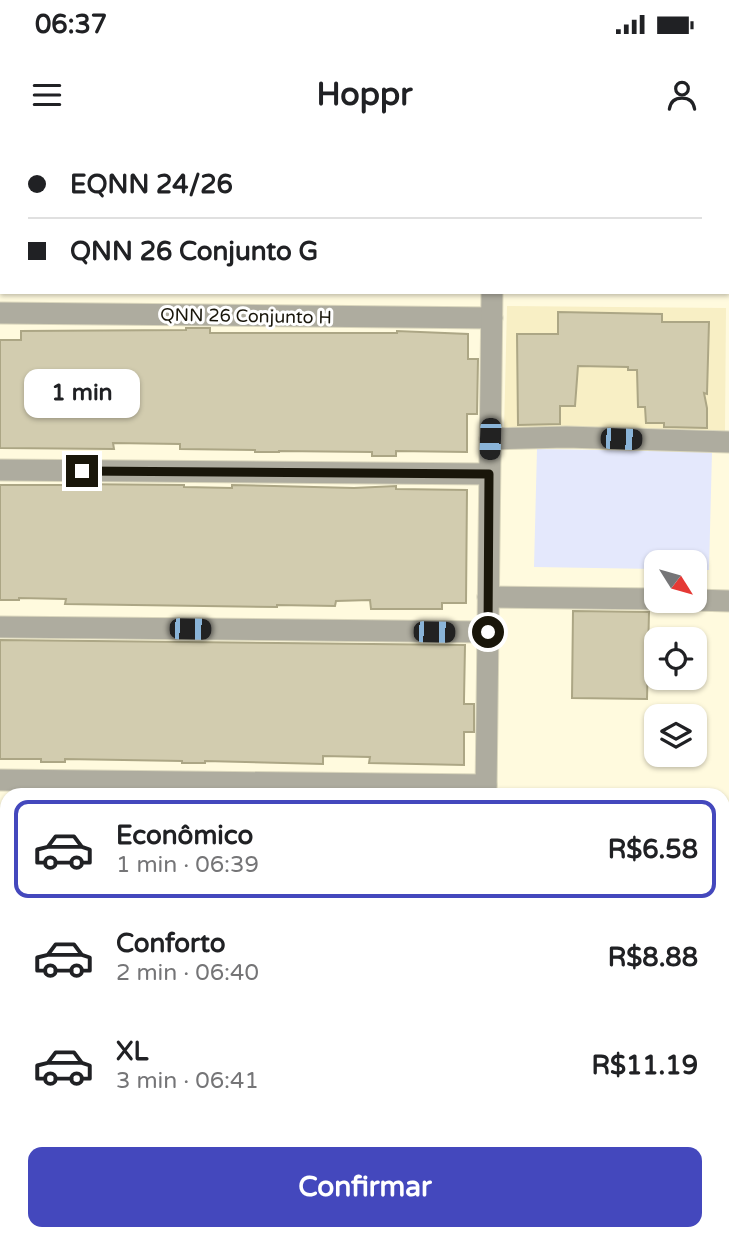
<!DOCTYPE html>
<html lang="pt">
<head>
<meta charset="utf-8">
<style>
	body { margin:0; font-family:"Varela Round",sans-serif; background:#f6f6f6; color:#202124; height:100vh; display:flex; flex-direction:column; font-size:26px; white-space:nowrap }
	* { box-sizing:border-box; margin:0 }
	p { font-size:23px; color:#757577 }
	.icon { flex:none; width:38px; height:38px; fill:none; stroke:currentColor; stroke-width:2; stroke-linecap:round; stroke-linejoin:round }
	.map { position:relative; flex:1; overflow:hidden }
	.panel { position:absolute; left:0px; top:648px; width:730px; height:453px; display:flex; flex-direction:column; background:#fff; border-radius:21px 21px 0 0; box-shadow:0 2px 5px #0004 }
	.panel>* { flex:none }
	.guide { position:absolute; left:0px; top:0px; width:730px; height:154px; box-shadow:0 2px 5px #0004; display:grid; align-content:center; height:154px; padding:0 28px; background:#fff }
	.needle { width:46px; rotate:127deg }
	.tools { position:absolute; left:644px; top:410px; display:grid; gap:14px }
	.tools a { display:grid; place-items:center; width:63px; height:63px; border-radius:14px; background:#fff; box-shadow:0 2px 5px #0004; font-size:35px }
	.end { position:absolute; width:32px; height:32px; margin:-16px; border:9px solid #19160a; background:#fff; box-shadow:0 0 0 4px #fff }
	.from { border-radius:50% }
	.bubble { position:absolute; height:49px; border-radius:14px; background:#fff; box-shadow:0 2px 5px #0004; font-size:23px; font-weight:700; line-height:49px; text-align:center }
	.car { position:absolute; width:21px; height:42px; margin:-21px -10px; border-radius:9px; box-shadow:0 0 5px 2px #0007; background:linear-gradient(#222 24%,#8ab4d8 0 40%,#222 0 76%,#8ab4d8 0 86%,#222 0) }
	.guide b { display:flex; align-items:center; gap:24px; height:66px; font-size:26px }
	.guide b+b { border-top:2px solid #e0e0e0 }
	.guide i { width:18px; height:18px; background:#202124 }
	ul { padding:12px 0 0; list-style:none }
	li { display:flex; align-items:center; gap:21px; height:98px; margin:0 14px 10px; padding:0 14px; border:4px solid transparent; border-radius:14px }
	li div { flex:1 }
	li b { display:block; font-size:26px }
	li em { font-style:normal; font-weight:700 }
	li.active { border-color:#4448bd }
	li>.icon { width:63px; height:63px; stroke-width:1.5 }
	.action { display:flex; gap:14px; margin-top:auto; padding:14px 28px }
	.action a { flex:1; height:80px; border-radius:14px; background:#4448bd; color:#fff; font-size:28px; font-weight:700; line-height:80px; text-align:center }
	.status { display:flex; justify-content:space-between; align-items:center; height:49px; padding:0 35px; background:#fff; direction:ltr }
	.status svg { height:19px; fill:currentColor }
	header { display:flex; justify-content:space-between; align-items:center; height:91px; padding:0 28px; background:#fff; font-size:32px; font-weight:700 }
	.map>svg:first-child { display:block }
	.built { fill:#f8efc5 }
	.green { fill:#e4e8fc }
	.building { fill:#d2ccaf; stroke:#aca685; stroke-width:2 }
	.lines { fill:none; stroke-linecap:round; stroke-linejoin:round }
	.lane-casing { stroke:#dad6bc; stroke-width:14 }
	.street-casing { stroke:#dad6bc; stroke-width:23 }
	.primary-casing { stroke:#dad6bc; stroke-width:23 }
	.lane { stroke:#aeac9f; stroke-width:12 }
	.street { stroke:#aeac9f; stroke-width:21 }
	.primary { stroke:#716d56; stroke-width:21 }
	.route { stroke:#19160a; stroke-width:9 }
	.labels { text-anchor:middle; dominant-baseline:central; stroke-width:6; stroke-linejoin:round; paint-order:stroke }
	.street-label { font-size:18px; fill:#19160a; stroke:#fff }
</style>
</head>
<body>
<div class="status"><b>06:37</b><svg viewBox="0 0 49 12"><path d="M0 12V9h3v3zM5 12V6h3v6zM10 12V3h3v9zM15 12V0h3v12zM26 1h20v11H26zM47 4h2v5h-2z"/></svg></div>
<header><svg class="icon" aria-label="menu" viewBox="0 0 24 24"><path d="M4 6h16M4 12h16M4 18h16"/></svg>Hoppr<svg class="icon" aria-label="person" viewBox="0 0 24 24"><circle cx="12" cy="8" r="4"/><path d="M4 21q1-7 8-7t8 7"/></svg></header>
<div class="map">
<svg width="729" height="1100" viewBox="0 0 729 1100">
	<rect width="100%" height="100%" fill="#fffade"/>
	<polygon class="built" points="507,166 726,168 725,291 504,291"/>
	<g class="green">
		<polygon points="537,309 712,312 709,430 695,430 695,422 656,422 656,429 534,427"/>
		<rect x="589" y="1094" width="98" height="6"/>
	</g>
	<g class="building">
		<polygon points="558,172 662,174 662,182 709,182 707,254 704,253 707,268 707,288 664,287 664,283 646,283 645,267 638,267 637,230 628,230 628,227 578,226 575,266 560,266 560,284 518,285 517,194 558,194"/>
		<polygon points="186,188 210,188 210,193 397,193 397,191 468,194 468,219 478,219 477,274 467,274 467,312 396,311 396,316 372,316 372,312 279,311 279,312 255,312 255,310 180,309 180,304 113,303 114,309 0,308 0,200 21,200 21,191 186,190"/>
		<polygon points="67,344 184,345 184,347 232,348 232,345 354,348 396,346 396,349 467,350 466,463 442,463 442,469 371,469 370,460 336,461 335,466 277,465 277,467 65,464 66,459 19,458 19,460 0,460 0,345 67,345"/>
		<polygon points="573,471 649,472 647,559 572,558"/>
		<polygon points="0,500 465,505 464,560 464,564 474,564 474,592 464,592 464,625 369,623 370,617 323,616 323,624 205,621 205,623 182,623 182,621 65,619 65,622 41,622 41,619 0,619"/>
	</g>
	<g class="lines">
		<g class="lane-casing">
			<polyline id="lane" points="490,0 490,2"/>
		</g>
		<g class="street-casing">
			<g id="street">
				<polyline points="0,173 492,178"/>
				<polyline points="490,299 566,297 729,302"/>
				<polyline points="0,330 489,334"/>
				<polyline points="488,457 656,459"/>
				<polyline points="695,460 729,461"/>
				<polyline points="0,487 488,492"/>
				<polyline points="0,640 486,645"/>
				<polyline points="486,654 492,152"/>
				<polyline points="729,768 729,815"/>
				<polyline points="0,794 7,794"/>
				<polyline points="0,949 7,949"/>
				<polyline points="483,1100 483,1094"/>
				<polyline points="727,1100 729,1036"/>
			</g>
		</g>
		<g class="primary-casing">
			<g id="primary">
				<polyline points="0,2 6,2"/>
				<polyline points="728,9 729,9"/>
				<polyline points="0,42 2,42"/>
				<polyline points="728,63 729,63"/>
			</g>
		</g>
		<use href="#lane" class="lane"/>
		<use href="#street" class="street"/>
		<use href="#primary" class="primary"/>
	</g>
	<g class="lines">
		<polyline class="route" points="82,331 489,334 488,492"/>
	</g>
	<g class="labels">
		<g class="street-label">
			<text transform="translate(246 176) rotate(1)">QNN 26 Conjunto H</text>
		</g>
	</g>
</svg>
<div class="tools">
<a><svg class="needle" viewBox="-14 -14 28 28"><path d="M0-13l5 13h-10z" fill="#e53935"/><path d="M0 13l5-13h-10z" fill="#757577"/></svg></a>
<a><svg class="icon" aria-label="locate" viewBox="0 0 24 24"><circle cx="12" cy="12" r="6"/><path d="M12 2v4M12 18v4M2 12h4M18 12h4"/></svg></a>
<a><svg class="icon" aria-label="layers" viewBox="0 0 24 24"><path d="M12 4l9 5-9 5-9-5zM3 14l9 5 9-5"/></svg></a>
</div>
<i class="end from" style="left:488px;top:492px"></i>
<i class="end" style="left:82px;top:331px"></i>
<div class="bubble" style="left:24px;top:229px;width:116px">1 min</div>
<i class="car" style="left:490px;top:299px;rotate:182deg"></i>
<i class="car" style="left:621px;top:299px;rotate:92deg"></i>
<i class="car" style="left:190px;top:489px;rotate:91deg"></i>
<i class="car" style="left:434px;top:492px;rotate:91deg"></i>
<div class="guide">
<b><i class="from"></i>EQNN 24/26</b>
<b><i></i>QNN 26 Conjunto G</b>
</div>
<section class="panel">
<ul>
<li class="active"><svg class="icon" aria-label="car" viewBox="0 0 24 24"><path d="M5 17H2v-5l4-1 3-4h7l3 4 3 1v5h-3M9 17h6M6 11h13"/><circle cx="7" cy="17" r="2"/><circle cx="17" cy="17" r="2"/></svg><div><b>Econômico</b><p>1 min · 06:39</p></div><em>R$6.58</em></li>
<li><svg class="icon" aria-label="car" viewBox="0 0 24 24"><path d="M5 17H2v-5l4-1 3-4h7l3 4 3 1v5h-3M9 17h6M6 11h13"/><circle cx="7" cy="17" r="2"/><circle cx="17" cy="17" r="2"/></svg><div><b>Conforto</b><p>2 min · 06:40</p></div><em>R$8.88</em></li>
<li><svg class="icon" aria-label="car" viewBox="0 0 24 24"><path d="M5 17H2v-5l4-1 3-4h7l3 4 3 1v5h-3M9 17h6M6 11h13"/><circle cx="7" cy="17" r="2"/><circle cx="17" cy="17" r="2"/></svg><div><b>XL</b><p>3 min · 06:41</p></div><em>R$11.19</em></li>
</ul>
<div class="action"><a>Confirmar</a></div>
</section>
</div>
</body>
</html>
